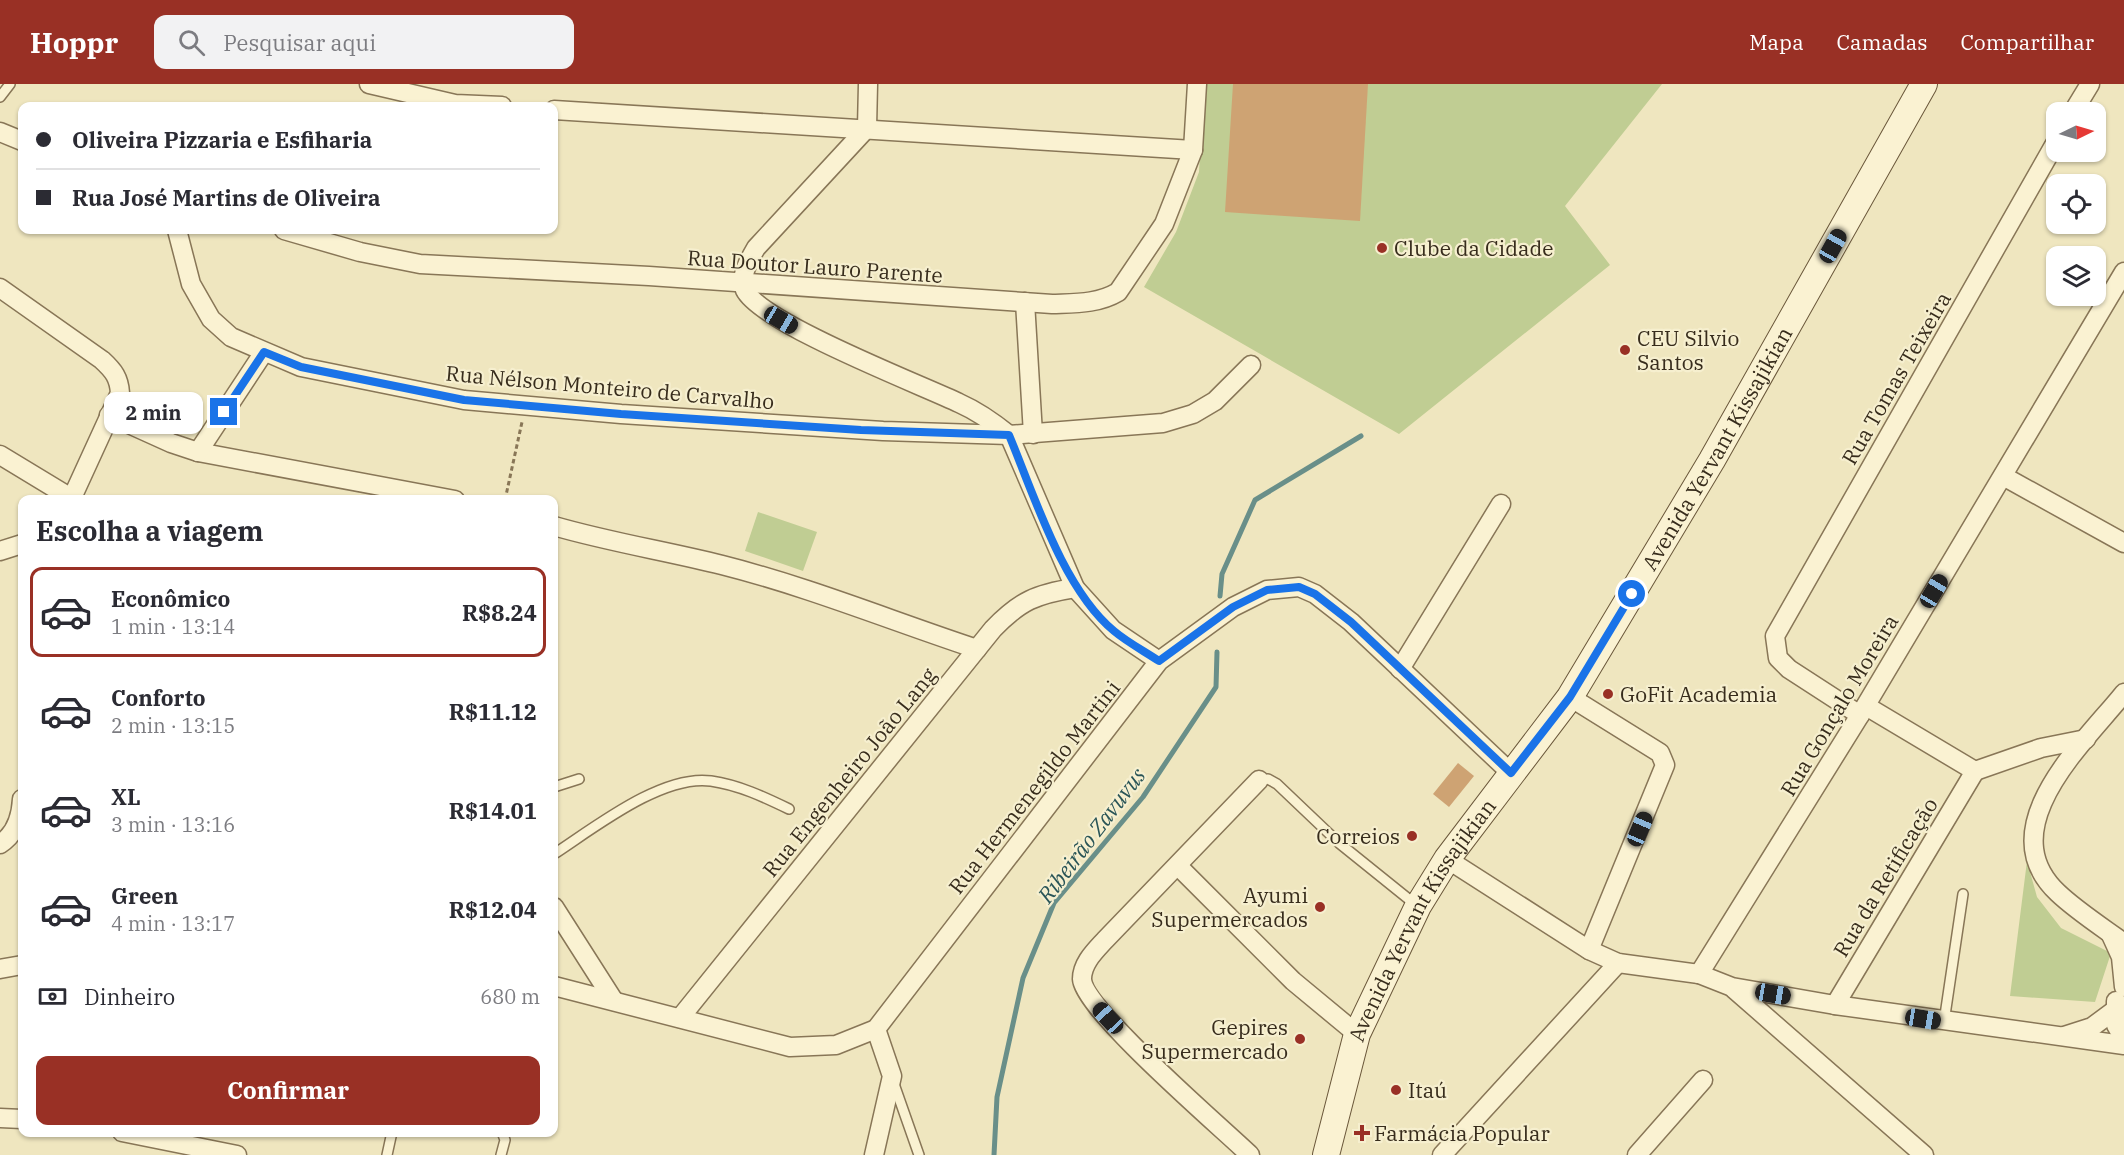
<!DOCTYPE html>
<html lang="pt">
<head>
<meta charset="utf-8">
<style>
	body { margin:0; font-family:"IBM Plex Serif",serif; background:#f2f2f3; color:#2b2b33; height:100vh; display:flex; flex-direction:column; font-size:22px; white-space:nowrap }
	* { box-sizing:border-box; margin:0 }
	p { font-size:20px; color:#7c7c81 }
	.icon { flex:none; width:33px; height:33px; fill:none; stroke:currentColor; stroke-width:2; stroke-linecap:round; stroke-linejoin:round }
	.map { position:relative; flex:1; overflow:hidden }
	.side { position:absolute; left:18px; top:411px; width:540px; height:642px; display:flex; flex-direction:column; background:#fff; border-radius:12px; box-shadow:0 2px 4px #0004 }
	.side>* { flex:none }
	.top-card { position:absolute; left:18px; top:18px; width:540px; height:132px; border-radius:12px; box-shadow:0 2px 4px #0004; display:grid; align-content:center; height:132px; padding:0 18px; background:#fff }
	.needle { width:39px; rotate:85deg }
	.buttons { position:absolute; left:2046px; top:18px; display:grid; gap:12px }
	.buttons a { display:grid; place-items:center; width:60px; height:60px; border-radius:12px; background:#fff; box-shadow:0 2px 4px #0004; font-size:30px }
	.end { position:absolute; width:27px; height:27px; margin:-14px; border:8px solid #1a73e8; background:#fff; box-shadow:0 0 0 3px #fff }
	.from { border-radius:50% }
	.bubble { position:absolute; height:42px; border-radius:12px; background:#fff; box-shadow:0 2px 4px #0004; font-size:20px; font-weight:700; line-height:42px; text-align:center }
	.car { position:absolute; width:18px; height:36px; margin:-18px -9px; border-radius:8px; box-shadow:0 0 4px 2px #0007; background:linear-gradient(#222 24%,#8ab4d8 0 40%,#222 0 76%,#8ab4d8 0 86%,#222 0) }
	.top-card b { display:flex; align-items:center; gap:21px; height:57px; font-size:22px }
	.top-card b+b { border-top:2px solid #e1e1e2 }
	.top-card i { width:15px; height:15px; background:#2b2b33 }
	ul { padding:0; list-style:none }
	li { display:flex; align-items:center; gap:18px; height:90px; margin:0 12px 9px; padding:0 6px; border:3px solid transparent; border-radius:12px }
	li div { flex:1 }
	li b { display:block; font-size:22px }
	li em { font-style:normal; font-weight:700 }
	li.current { border-color:#993025 }
	li>.icon { width:54px; height:54px; stroke-width:1.5 }
	h2 { padding:0 18px; font-size:27px; line-height:72px }
	.pay { display:flex; align-items:center; gap:15px; height:66px; padding:0 18px; font-size:22px }
	.pay p { margin-inline-start:auto }
	.primary-button { display:flex; gap:12px; margin-top:auto; padding:12px 18px }
	.primary-button a { flex:1; height:69px; border-radius:12px; background:#993025; color:#fff; font-size:24px; font-weight:700; line-height:69px; text-align:center }
	header { display:flex; align-items:center; gap:36px; box-sizing:border-box; height:84px; padding:0 30px; background:#993025; color:#fff }
	header strong { font-size:28px }
	nav { display:flex; gap:33px; margin-inline-start:auto; font-size:21px }
	.search { width:420px; height:54px; background:#f2f2f3; display:flex; align-items:center; gap:15px; box-sizing:border-box; padding:0 21px; border-radius:12px; color:#7c7c81; font-size:22px }
	.map>svg:first-child { display:block }
	.park { fill:#c0cd93 }
	.lines { fill:none; stroke-linecap:round; stroke-linejoin:round }
	.stream { stroke:#698f89; stroke-width:5 }
	.building { fill:#cea373 }
	.lane-casing { stroke:#887657; stroke-width:12 }
	.street-casing { stroke:#887657; stroke-width:21 }
	.secondary-casing { stroke:#6a573a; stroke-width:28 }
	.path { stroke:#887657; stroke-width:3; stroke-dasharray:4.5 3; stroke-linecap:butt }
	.lane { stroke:#faf2d2; stroke-width:9 }
	.street { stroke:#faf2d2; stroke-width:18 }
	.secondary { stroke:#faf2d2; stroke-width:26 }
	.route { stroke:#1a73e8; stroke-width:8 }
	.poi-dot { fill:#993025; stroke:#f6efcf; stroke-width:2 }
	.labels { text-anchor:middle; dominant-baseline:central; stroke-width:4.5; stroke-linejoin:round; paint-order:stroke }
	.poi-label { font-size:21px; fill:#372c1c; stroke:#f6efcf; text-anchor:start }
	.street-label { font-size:21px; fill:#372c1c; stroke:#f6efcf }
	.water-label { font-size:22px; font-style:italic; fill:#2a5557; stroke:#f6efcf }
</style>
</head>
<body>
<header>
<strong>Hoppr</strong>
<div class="search"><svg class="icon" aria-label="search" viewBox="0 0 24 24"><circle cx="10" cy="10" r="6"/><path d="M15 15l6 6"/></svg>Pesquisar aqui</div>
<nav><a>Mapa</a><a>Camadas</a><a>Compartilhar</a></nav>
</header>
<div class="map">
<svg width="2124" height="1071" viewBox="0 0 2124 1071">
	<rect width="100%" height="100%" fill="#efe6bf"/>
	<g class="park">
		<polygon points="1204,0 1662,0 1565,122 1610,181 1399,350 1144,203 1176,148 1199,88"/>
		<polygon points="758,428 817,448 803,487 745,467"/>
		<polygon points="2027,777 2037,813 2061,844 2111,869 2095,918 2010,912"/>
	</g>
	<g class="lines">
		<g class="stream">
			<polyline points="1220,512 1222,490 1255,416 1361,352"/>
			<polyline points="994,1071 997,1013 1023,894 1054,819 1143,713 1216,603 1217,568"/>
		</g>
	</g>
	<g class="building">
		<polygon points="1233,0 1368,0 1360,137 1225,128"/>
		<polygon points="1458,679 1474,692 1449,723 1433,710"/>
	</g>
	<g class="lines">
		<g class="lane-casing">
			<g id="lane">
				<polyline points="0,13 10,0"/>
				<polyline points="1259,696 1268,695 1277,700 1339,759 1416,821"/>
				<polyline points="554,703 579,695"/>
				<path d="M554,770C594,744 662,690 711,697C739,701 764,713 789,725"/>
				<polyline points="1944,938 1963,810"/>
				<polyline points="893,997 919,1071"/>
				<polyline points="387,1071 392,1048"/>
				<polyline points="501,1071 505,1056 502,1048"/>
			</g>
		</g>
		<g class="street-casing">
			<g id="street">
				<polyline points="369,0 455,20 502,22"/>
				<path d="M868,0L867,44L756,164C749,176 739,193 745,206C761,239 919,300 959,319C977,327 993,338 1009,351L1075,504L1113,546L1159,577"/>
				<polyline points="554,26 1193,66"/>
				<polyline points="2073,28 2090,0"/>
				<polyline points="0,48 22,57"/>
				<polyline points="177,146 191,200 211,235 231,253 301,283 464,316 621,330 883,347 1009,351 1163,339 1193,330 1215,317 1251,281"/>
				<path d="M284,146L360,168L420,180L649,192L1052,220C1075,219 1098,220 1118,208L1164,140L1193,66L1197,0"/>
				<path d="M0,204L102,276C114,287 119,294 120,309L71,416"/>
				<polyline points="1025,218 1033,350"/>
				<polyline points="109,331 171,359 198,368 455,416"/>
				<polyline points="198,368 264,268"/>
				<polyline points="0,371 71,414"/>
				<polyline points="2003,392 2124,459"/>
				<path d="M554,442C609,458 666,467 722,481C809,503 892,537 977,565"/>
				<polyline points="0,467 22,460"/>
				<polyline points="1400,585 1501,420"/>
				<path d="M2124,609C2084,659 1989,744 2058,809C2077,827 2102,843 2124,859"/>
				<polyline points="1570,613 1660,669 1665,681 1589,866"/>
				<polyline points="1866,622 1975,687 2041,664 2086,655"/>
				<polyline points="1860,631 1789,585 1778,574 1775,552 2056,58"/>
				<path d="M0,760C16,750 21,733 22,715"/>
				<polyline points="1447,775 1589,866 1618,879 1699,890 1732,903 1835,921 2124,961"/>
				<polyline points="1178,782 1293,897 1357,950"/>
				<polyline points="554,823 614,917"/>
				<polyline points="2111,851 2121,873 2124,903"/>
				<polyline points="0,885 22,881"/>
				<polyline points="1699,890 1860,631 2124,188"/>
				<polyline points="554,902 790,963 836,961 876,945 1159,577 1233,523 1267,506 1299,503 1315,510 1351,538 1511,689"/>
				<polyline points="1734,905 1924,1071"/>
				<polyline points="2116,917 2116,941 2124,955"/>
				<polyline points="1835,921 1975,687"/>
				<path d="M680,934L993,545C1020,517 1036,510 1075,504"/>
				<polyline points="2064,952 2092,943 2115,926"/>
				<polyline points="0,1034 22,1035"/>
				<polyline points="122,1048 237,1071"/>
				<polyline points="874,1071 892,992 876,945"/>
				<path d="M1250,1071C1222,1044 1083,925 1082,895C1082,879 1095,867 1105,856L1259,696"/>
				<polyline points="1442,1071 1618,879"/>
				<polyline points="1637,1071 1703,996"/>
			</g>
		</g>
		<g class="secondary-casing">
			<g id="secondary">
				<path id="s1" d="M1326,1071L1357,950L1418,822L1447,775L1570,613L1712,376L1924,0"/>
			</g>
		</g>
		<polyline class="path" points="505,416 522,338"/>
		<use href="#lane" class="lane"/>
		<use href="#street" class="street"/>
		<use href="#secondary" class="secondary"/>
	</g>
	<g class="lines">
		<path class="route" d="M224,328L264,268L301,283L464,316L621,330L861,346L1009,351C1034,411 1063,505 1114,547C1127,558 1144,567 1159,577L1233,523L1267,506L1299,503L1315,510L1351,538L1511,689L1570,613L1632,510"/>
	</g>
	<g class="poi-dot">
		<circle cx="1382" cy="164" r="6"/>
		<circle cx="1625" cy="266" r="6"/>
		<circle cx="1608" cy="610" r="6"/>
		<circle cx="1412" cy="752" r="6"/>
		<circle cx="1320" cy="823" r="6"/>
		<circle cx="1300" cy="955" r="6"/>
		<circle cx="1396" cy="1006" r="6"/>
		<path d="M1359 1040h6v6h6v6h-6v6h-6v-6h-6v-6h6z"/>
	</g>
	<g class="labels">
		<g class="poi-label">
			<text x="1394" y="164">Clube da Cidade</text>
			<text x="1637" y="254">CEU Silvio<tspan x="1637" dy="24">Santos</tspan></text>
			<text x="1620" y="610">GoFit Academia</text>
			<text x="1400" y="752" text-anchor="end">Correios</text>
			<text x="1308" y="811" text-anchor="end">Ayumi<tspan x="1308" dy="24">Supermercados</tspan></text>
			<text x="1288" y="943" text-anchor="end">Gepires<tspan x="1288" dy="24">Supermercado</tspan></text>
			<text x="1408" y="1006">Itaú</text>
			<text x="1374" y="1049">Farmácia Popular</text>
		</g>
		<g class="street-label">
			<text transform="translate(815 182) rotate(4)">Rua Doutor Lauro Parente</text>
			<text transform="translate(1896 294) rotate(-60)">Rua Tomas Teixeira</text>
			<text transform="translate(610 303) rotate(5)">Rua Nélson Monteiro de Carvalho</text>
			<text stroke="none"><textPath href="#s1" startOffset="814">Avenida Yervant Kissajikian</textPath></text>
			<text transform="translate(1839 621) rotate(-59)">Rua Gonçalo Moreira</text>
			<text transform="translate(849 688) rotate(-51)">Rua Engenheiro João Lang</text>
			<text transform="translate(1034 703) rotate(-52)">Rua Hermenegildo Martini</text>
			<text transform="translate(1885 793) rotate(-59)">Rua da Retificação</text>
			<text stroke="none"><textPath href="#s1" startOffset="256">Avenida Yervant Kissajikian</textPath></text>
		</g>
		<g class="water-label">
			<text transform="translate(1091 751) rotate(-53)">Ribeirão Zavuvus</text>
		</g>
	</g>
</svg>
<div class="buttons">
<a><svg class="needle" viewBox="-14 -14 28 28"><path d="M0-13l5 13h-10z" fill="#e53935"/><path d="M0 13l5-13h-10z" fill="#7c7c81"/></svg></a>
<a><svg class="icon" aria-label="locate" viewBox="0 0 24 24"><circle cx="12" cy="12" r="6"/><path d="M12 2v4M12 18v4M2 12h4M18 12h4"/></svg></a>
<a><svg class="icon" aria-label="layers" viewBox="0 0 24 24"><path d="M12 4l9 5-9 5-9-5zM3 14l9 5 9-5"/></svg></a>
</div>
<i class="end from" style="left:1632px;top:510px"></i>
<i class="end" style="left:224px;top:328px"></i>
<div class="bubble" style="left:104px;top:308px;width:99px">2 min</div>
<i class="car" style="left:1833px;top:162px;rotate:29deg"></i>
<i class="car" style="left:781px;top:236px;rotate:120deg"></i>
<i class="car" style="left:1934px;top:507px;rotate:31deg"></i>
<i class="car" style="left:1640px;top:745px;rotate:23deg"></i>
<i class="car" style="left:1773px;top:910px;rotate:100deg"></i>
<i class="car" style="left:1108px;top:934px;rotate:317deg"></i>
<i class="car" style="left:1923px;top:935px;rotate:99deg"></i>
<div class="top-card">
<b><i class="from"></i>Oliveira Pizzaria e Esfiharia</b>
<b><i></i>Rua José Martins de Oliveira</b>
</div>
<section class="side">
<h2>Escolha a viagem</h2>
<ul>
<li class="current"><svg class="icon" aria-label="car" viewBox="0 0 24 24"><path d="M5 17H2v-5l4-1 3-4h7l3 4 3 1v5h-3M9 17h6M6 11h13"/><circle cx="7" cy="17" r="2"/><circle cx="17" cy="17" r="2"/></svg><div><b>Econômico</b><p>1 min · 13:14</p></div><em>R$8.24</em></li>
<li><svg class="icon" aria-label="car" viewBox="0 0 24 24"><path d="M5 17H2v-5l4-1 3-4h7l3 4 3 1v5h-3M9 17h6M6 11h13"/><circle cx="7" cy="17" r="2"/><circle cx="17" cy="17" r="2"/></svg><div><b>Conforto</b><p>2 min · 13:15</p></div><em>R$11.12</em></li>
<li><svg class="icon" aria-label="car" viewBox="0 0 24 24"><path d="M5 17H2v-5l4-1 3-4h7l3 4 3 1v5h-3M9 17h6M6 11h13"/><circle cx="7" cy="17" r="2"/><circle cx="17" cy="17" r="2"/></svg><div><b>XL</b><p>3 min · 13:16</p></div><em>R$14.01</em></li>
<li><svg class="icon" aria-label="car" viewBox="0 0 24 24"><path d="M5 17H2v-5l4-1 3-4h7l3 4 3 1v5h-3M9 17h6M6 11h13"/><circle cx="7" cy="17" r="2"/><circle cx="17" cy="17" r="2"/></svg><div><b>Green</b><p>4 min · 13:17</p></div><em>R$12.04</em></li>
</ul>
<div class="pay"><svg class="icon" aria-label="cash" viewBox="0 0 24 24"><path d="M3 7h18v10H3z"/><circle cx="12" cy="12" r="2"/></svg>Dinheiro<p>680 m</p></div>
<div class="primary-button"><a>Confirmar</a></div>
</section>
</div>
</body>
</html>
